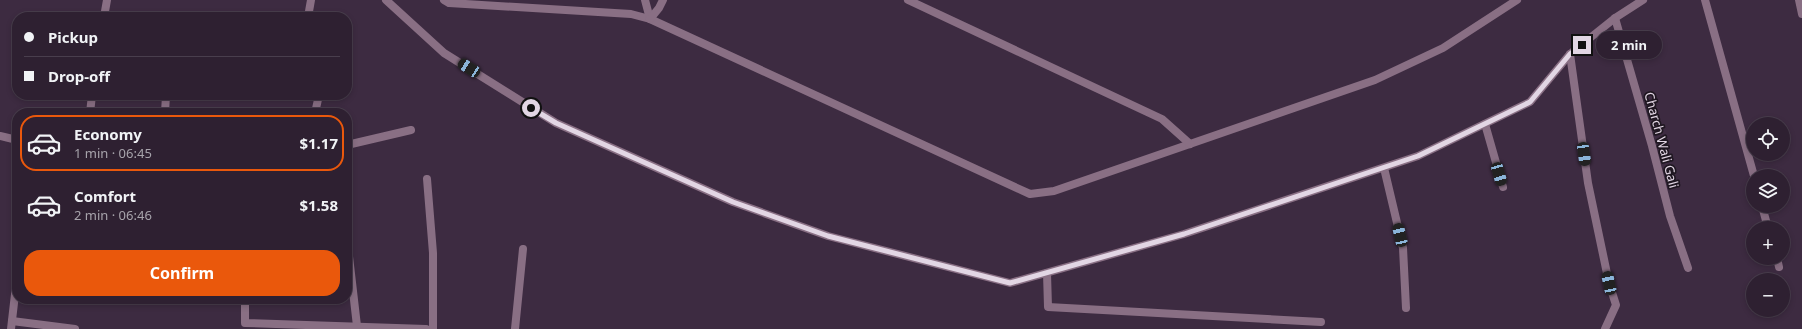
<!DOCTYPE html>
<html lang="en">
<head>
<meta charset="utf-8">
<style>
	body { margin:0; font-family:"Noto Sans",sans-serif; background:#362839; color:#f1f3f6; height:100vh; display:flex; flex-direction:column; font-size:15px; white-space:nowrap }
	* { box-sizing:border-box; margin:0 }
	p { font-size:13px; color:#a7a3ab }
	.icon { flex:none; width:22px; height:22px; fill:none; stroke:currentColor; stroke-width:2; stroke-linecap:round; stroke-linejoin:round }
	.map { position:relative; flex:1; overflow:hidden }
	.panel { position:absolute; left:12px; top:108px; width:340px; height:196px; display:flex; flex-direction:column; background:#2e2031; border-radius:16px; box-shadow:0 2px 6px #0003,0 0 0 1px #493e4d }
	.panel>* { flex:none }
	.top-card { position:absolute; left:12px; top:12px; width:340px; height:88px; border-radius:16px; box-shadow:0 2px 6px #0003,0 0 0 1px #493e4d; display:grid; align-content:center; height:88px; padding:0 12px; background:#2e2031 }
	.fabs { position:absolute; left:1746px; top:117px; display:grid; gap:8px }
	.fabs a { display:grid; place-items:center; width:44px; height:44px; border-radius:50%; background:#2e2031; box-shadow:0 2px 6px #0003,0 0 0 1px #493e4d; font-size:20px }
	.end { position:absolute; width:18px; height:18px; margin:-9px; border:5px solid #e2d6e4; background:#111; box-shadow:0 0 0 2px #111 }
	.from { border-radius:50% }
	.bubble { position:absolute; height:28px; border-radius:14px; background:#2e2031; box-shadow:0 2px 6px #0003,0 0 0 1px #493e4d; font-size:13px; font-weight:700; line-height:28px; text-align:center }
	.car { position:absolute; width:12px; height:24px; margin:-12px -6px; border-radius:5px; box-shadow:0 0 3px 1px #0007; background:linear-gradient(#222 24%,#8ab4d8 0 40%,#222 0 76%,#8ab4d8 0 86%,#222 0) }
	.top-card b { display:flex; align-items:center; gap:14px; height:38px; font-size:15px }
	.top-card b+b { border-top:1px solid #493e4d }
	.top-card i { width:10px; height:10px; background:#f1f3f6 }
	ul { padding:7px 0 0; list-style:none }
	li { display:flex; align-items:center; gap:12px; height:56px; margin:0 8px 6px; padding:0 4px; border:2px solid transparent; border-radius:16px }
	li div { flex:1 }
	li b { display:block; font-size:15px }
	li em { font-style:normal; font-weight:700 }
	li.selected { border-color:#ea580c }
	li>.icon { width:36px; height:36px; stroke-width:1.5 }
	.button { display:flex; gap:8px; margin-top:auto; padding:8px 12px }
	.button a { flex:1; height:46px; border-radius:16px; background:#ea580c; color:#fff; font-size:16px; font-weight:700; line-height:46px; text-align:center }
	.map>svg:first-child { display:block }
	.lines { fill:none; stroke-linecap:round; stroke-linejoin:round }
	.minor { stroke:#896f84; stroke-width:8 }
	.route { stroke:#e2d6e4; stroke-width:5 }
	.labels { text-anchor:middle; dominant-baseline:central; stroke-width:3.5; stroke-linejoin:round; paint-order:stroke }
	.street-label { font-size:13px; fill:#e2d6e4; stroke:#1f1721 }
</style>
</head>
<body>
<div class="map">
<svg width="1802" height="329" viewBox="0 0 1802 329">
	<rect width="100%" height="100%" fill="#3d2b41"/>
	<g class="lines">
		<g class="minor">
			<polyline points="386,0 444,53 556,123 733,202 828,236 1010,283 1184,234 1418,156 1530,102 1570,54 1615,18 1643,0"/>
			<polyline points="444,0 449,3 631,14 650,19 1030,194 1054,191 1375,80 1443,48 1517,0"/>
			<polyline points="645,0 650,19"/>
			<polyline points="908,0 1162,119 1190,144"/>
			<polyline points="1705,0 1754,176"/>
			<polyline points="1799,0 1802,14"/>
			<polyline points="104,17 107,0"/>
			<polyline points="308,17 311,0"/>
			<polyline points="1615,18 1652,146 1670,216 1688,268"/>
			<polyline points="650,19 659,8 663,0"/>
			<polyline points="1570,54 1588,183 1609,283 1616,305 1605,329"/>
			<polyline points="90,113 92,95"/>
			<polyline points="165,113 166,95"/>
			<polyline points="315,113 319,95"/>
			<polyline points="1485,124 1503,187"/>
			<polyline points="0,136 17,140"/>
			<polyline points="347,145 411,130"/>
			<polyline points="1384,168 1403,248 1406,308"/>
			<polyline points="427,179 433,253 433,329"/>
			<polyline points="1762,206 1768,228"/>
			<polyline points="347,239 357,326"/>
			<polyline points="1777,258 1779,267"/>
			<polyline points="1047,273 1048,307 1321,322"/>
			<polyline points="245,299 245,323 426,329"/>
			<polyline points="12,321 75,329"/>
			<polyline points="11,329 17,277"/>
			<polyline points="515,329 523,249"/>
		</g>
	</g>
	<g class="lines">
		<polyline class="route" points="531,108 556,123 733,202 828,236 1010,283 1184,234 1418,156 1530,102 1570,54 1582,45"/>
	</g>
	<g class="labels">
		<g class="street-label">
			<text transform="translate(1662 140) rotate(75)">Charch Wali Gali</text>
		</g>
	</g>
</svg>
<div class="fabs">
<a><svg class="icon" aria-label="locate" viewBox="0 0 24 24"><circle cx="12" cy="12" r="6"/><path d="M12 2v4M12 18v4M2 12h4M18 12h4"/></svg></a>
<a><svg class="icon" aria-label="layers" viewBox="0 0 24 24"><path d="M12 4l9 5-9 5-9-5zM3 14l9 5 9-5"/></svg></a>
<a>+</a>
<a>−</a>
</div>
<i class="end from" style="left:531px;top:108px"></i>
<i class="end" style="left:1582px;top:45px"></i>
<div class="bubble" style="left:1596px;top:31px;width:66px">2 min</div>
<i class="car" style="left:469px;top:68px;rotate:303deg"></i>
<i class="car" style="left:1584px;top:154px;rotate:172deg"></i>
<i class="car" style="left:1499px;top:174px;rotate:164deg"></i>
<i class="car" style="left:1400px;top:235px;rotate:347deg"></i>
<i class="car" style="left:1609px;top:283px;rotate:348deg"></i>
<div class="top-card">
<b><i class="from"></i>Pickup</b>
<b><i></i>Drop-off</b>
</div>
<section class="panel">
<ul>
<li class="selected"><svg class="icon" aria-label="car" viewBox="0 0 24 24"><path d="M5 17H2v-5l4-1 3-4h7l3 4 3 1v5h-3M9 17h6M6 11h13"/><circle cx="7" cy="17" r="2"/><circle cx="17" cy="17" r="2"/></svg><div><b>Economy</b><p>1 min · 06:45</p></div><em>$1.17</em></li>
<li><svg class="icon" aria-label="car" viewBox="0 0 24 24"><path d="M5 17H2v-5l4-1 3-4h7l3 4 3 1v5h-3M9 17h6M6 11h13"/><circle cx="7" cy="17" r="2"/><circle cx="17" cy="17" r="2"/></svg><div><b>Comfort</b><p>2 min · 06:46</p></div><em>$1.58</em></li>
</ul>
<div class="button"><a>Confirm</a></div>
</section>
</div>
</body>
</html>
